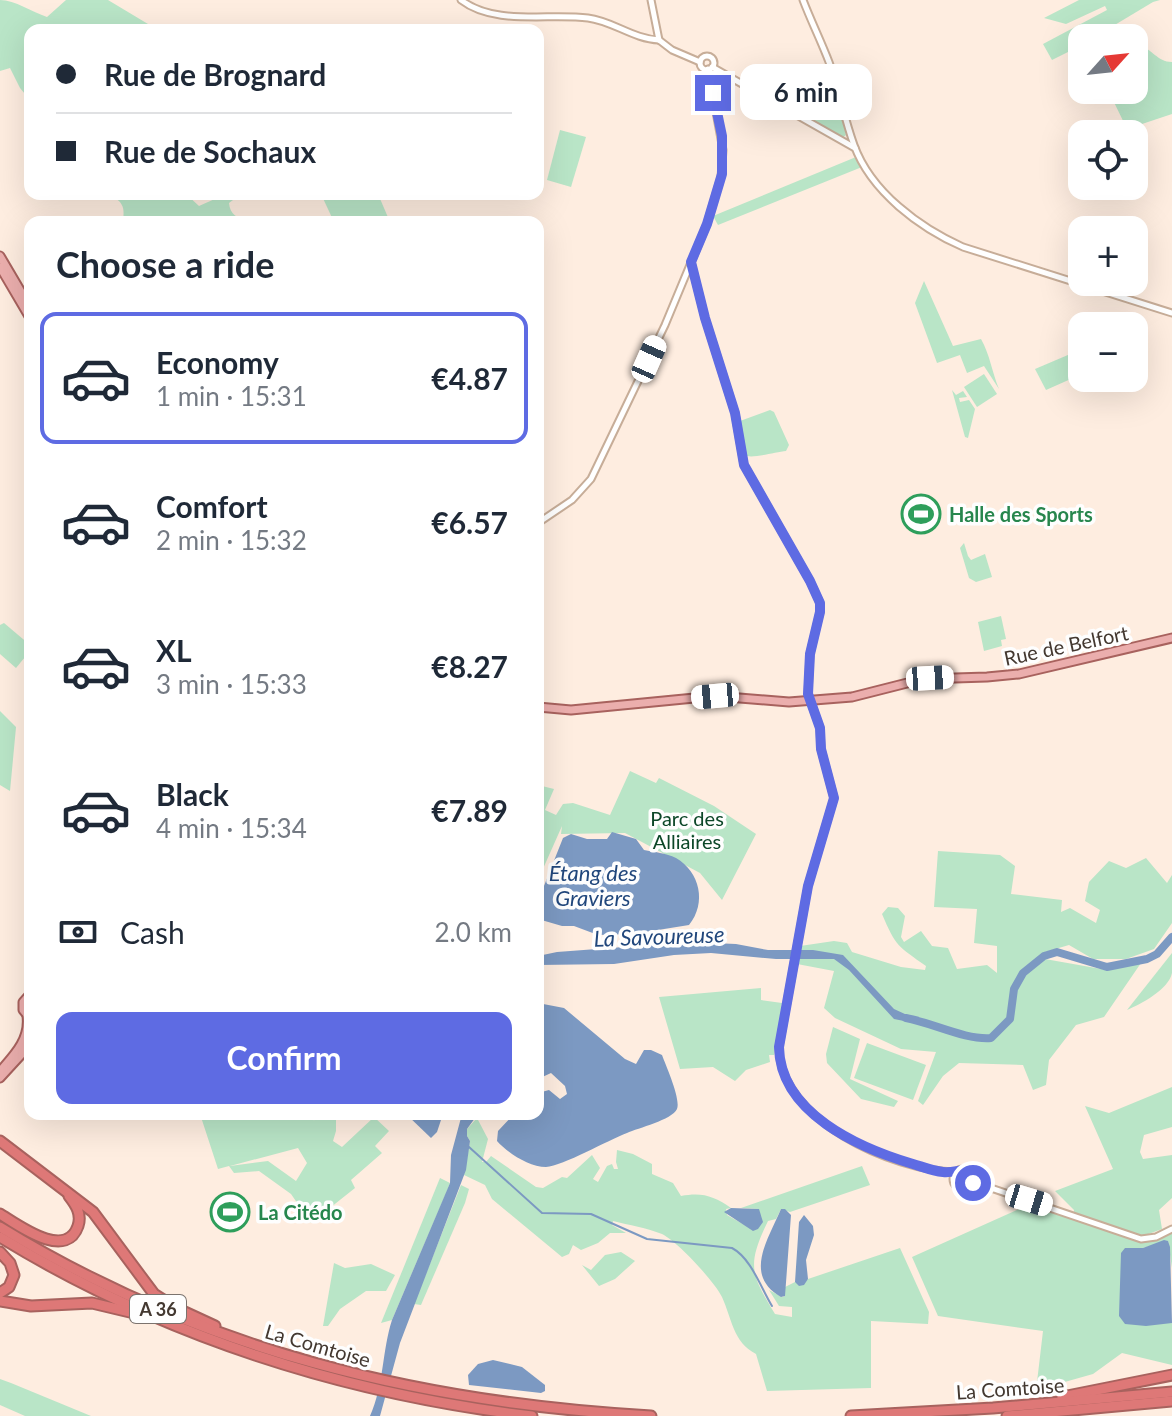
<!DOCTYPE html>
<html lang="en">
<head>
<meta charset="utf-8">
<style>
	body { margin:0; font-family:Lato,sans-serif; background:#f6f6f7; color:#1f2937; height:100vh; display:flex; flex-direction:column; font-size:30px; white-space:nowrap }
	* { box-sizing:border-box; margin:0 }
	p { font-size:26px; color:#747a83 }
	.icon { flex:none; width:44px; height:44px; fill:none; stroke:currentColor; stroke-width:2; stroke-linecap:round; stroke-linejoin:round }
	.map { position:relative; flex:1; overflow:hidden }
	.drawer { position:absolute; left:24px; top:216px; width:520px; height:904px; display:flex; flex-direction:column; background:#fff; border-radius:16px; box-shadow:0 8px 32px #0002 }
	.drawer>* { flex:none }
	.top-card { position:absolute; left:24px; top:24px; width:520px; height:176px; border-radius:16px; box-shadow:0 8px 32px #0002; display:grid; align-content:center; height:176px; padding:0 32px; background:#fff }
	.needle { width:52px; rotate:63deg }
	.fabs { position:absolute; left:1068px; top:24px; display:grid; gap:16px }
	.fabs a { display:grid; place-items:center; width:80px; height:80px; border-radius:16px; background:#fff; box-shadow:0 8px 32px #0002; font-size:40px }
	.end { position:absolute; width:36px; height:36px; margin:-18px; border:10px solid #5e6be3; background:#fff; box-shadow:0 0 0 4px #fff }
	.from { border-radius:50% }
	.bubble { position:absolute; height:56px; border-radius:16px; background:#fff; box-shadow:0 8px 32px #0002; font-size:26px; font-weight:700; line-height:56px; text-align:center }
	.car { position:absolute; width:24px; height:48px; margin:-24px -12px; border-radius:10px; box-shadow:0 0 6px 2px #0007; background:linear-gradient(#fff 24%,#345 0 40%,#fff 0 76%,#345 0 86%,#fff 0) }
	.top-card b { display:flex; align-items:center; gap:28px; height:76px; font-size:30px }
	.top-card b+b { border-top:2px solid #e0e1e3 }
	.top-card i { width:20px; height:20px; background:#1f2937 }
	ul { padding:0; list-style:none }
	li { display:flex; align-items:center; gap:24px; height:132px; margin:0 16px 12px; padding:0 16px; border:4px solid transparent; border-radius:16px }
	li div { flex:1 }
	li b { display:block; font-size:30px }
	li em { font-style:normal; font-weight:700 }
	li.current { border-color:#5e6be3 }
	li>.icon { width:72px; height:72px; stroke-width:1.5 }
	h2 { padding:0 32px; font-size:36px; line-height:96px }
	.pay { display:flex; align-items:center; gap:20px; height:88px; padding:0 32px; font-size:30px }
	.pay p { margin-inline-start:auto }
	.primary-button { display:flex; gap:16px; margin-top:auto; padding:16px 32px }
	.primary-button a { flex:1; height:92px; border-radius:16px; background:#5e6be3; color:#fff; font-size:32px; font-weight:700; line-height:92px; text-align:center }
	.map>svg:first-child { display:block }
	.green { fill:#b9e5c7; fill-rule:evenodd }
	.water { fill:#7c99c2 }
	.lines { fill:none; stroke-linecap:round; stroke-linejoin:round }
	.stream { stroke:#7c99c2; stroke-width:2 }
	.river { stroke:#7c99c2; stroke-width:8 }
	.minor-casing { stroke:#c7ad98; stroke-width:9 }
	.major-casing { stroke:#a8625e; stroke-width:11 }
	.highway-casing { stroke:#a8625e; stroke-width:13 }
	.minor { stroke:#fff; stroke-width:5 }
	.major { stroke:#ebaead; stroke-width:7 }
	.highway { stroke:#de7877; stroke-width:9 }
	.route { stroke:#5e6be3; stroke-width:10 }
	.labels { text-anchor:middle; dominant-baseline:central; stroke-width:7; stroke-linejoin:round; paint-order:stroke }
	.shield { fill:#fefefe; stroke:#7b736e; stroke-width:2 }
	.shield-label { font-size:18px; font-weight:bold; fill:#433830 }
	.leisure-label { font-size:20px; font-weight:bold; fill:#27864d; stroke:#fefefe; text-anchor:start }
	.street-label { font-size:20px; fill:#433830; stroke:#fefefe }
	.park-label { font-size:20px; fill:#0c4728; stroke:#fefefe }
	.water-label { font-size:22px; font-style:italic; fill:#21477c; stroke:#fefefe }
</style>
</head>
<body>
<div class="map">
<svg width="1172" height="1416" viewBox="0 0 1172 1416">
	<rect width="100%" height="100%" fill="#feede0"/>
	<g class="green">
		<path d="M0,0C15,0 32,12 47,17L66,0H108L158,30H30V100L20,88L10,68L0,71Z"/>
		<polygon points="1079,0 1160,0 1153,2 1093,38 1082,38 1082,45 1052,60 1043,44 1107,10 1105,6 1066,24 1044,18"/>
		<path d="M1138,45C1152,48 1157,62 1172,62V114L1127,129L1111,96L1123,90H1134V47Z"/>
		<polygon points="839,105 846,135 841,139 803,118"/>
		<polygon points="560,130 586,137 571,187 547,180"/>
		<polygon points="856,157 862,167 718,225 713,216"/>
		<path d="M110,194H186L199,206L226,194H241L229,203C230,215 237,217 248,222H123C125,206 123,203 110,194Z"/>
		<polygon points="321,194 378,194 390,222 334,222"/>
		<path d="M924,281L953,346L981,339C990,355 992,372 999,389L984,366L967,373L960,355L937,363L915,303Z"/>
		<polygon points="1082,349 1082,374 1046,390 1035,369"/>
		<polygon points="984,374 997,394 977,407 964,387"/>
		<polygon points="952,390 956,395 963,391 967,397 959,398 960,402 969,400 975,409 968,438 965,437"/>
		<path d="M770,410L774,412L789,445L786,451C776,452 755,458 747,456L740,421Z"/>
		<polygon points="964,543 968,556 971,560 985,554 992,577 976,582 969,578 960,548"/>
		<polygon points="1001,616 1006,639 1001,640 1002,646 984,651 978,622"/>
		<polygon points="4,623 30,645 30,651 16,668 0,654 0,625"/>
		<polygon points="0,711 16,727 10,791 0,785"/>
		<polygon points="630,771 656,783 659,778 714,806 756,834 722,900 700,873 625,833 561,834 562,826 538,880 538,785 554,789 545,810 556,815 563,804 573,803 610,815"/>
		<path d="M938,851L1000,855L1015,866L1011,894L1062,900L1061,912L1070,908L1096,923L1100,910L1085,901L1089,882L1109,861L1126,868L1146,858L1167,883L1172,875V923L1154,949L1126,959H1093L1069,945L1045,952V959L1107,970L1141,963L1104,1017L1076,1025L1049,1060L1046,1085L1033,1090L1023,1065L959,1063L943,1076L923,1105L918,1101L936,1052L901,1049L835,1018L824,1008L834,971L797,964L800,946L834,941L847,943L852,952L901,967L925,970L926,966C898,946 896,947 882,914L888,907L898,908L905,916L901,937L904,942L921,931L932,946L948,948L957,969L987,965L997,973V946L974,943L977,909L934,907Z"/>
		<path d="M1172,953C1172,959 1172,967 1172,973C1169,989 1141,1004 1127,1010Z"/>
		<polygon points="761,988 761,1000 782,1003 774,1055 769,1055 770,1062 746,1070 735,1081 713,1067 680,1069 659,997"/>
		<polygon points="833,1027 860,1039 850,1079 898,1101 894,1107 861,1099 827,1063 826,1054"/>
		<polygon points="867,1043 926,1065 913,1100 854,1078"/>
		<polygon points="1172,1087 1172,1127 1144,1135 1140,1152 1143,1159 1172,1155 1172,1198 1159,1210 1162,1229 1143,1236 1132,1234 1130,1238 1150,1242 1172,1232 1172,1268 1168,1241 1143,1248 1127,1248 1172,1321 1172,1365 1122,1353 1093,1374 1047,1387 1037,1382 1043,1331 938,1316 912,1257 1028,1205 1073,1217 1074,1210 1055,1191 1113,1169 1085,1106 1109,1113"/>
		<path d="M200,1114H313L314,1121L315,1114H336V1131L333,1141L342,1147L374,1117L389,1131L375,1146L382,1153L351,1180L355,1188L311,1223L291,1194L259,1171L234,1173L229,1166L218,1169ZM298,1148L307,1163L296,1181L268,1161L230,1166Z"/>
		<path d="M477,1118L488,1139L482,1162H486L491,1156L536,1187L543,1188L562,1177L567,1178L592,1155L600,1168L593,1179L598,1182L607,1166L612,1164L614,1169H618L616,1162L617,1150L633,1154L652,1164V1174L673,1183L681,1196C702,1192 714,1196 731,1208L726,1209L727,1215L748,1227L759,1209L741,1208L862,1166L870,1185L790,1212L781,1209L776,1219L768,1221C747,1265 750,1273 775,1314L792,1317V1307L779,1306L769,1290L782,1297L785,1296V1287L795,1282L803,1285L808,1279L900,1248L929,1312L928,1324L871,1321V1388L767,1391L756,1354C733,1342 732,1319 722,1297C714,1281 678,1242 662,1234C647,1228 629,1225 613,1221L612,1225L626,1233H610L598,1243L581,1250L573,1245L569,1254L562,1257L492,1199L485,1185L464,1175L470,1141L467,1136V1129Z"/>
		<polygon points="440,1178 450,1183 447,1191 392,1320 381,1323"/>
		<polygon points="461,1185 469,1189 465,1203 421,1305 414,1304"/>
		<polygon points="621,1252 635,1261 615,1279 599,1286 582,1265 591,1270 605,1255"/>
		<polygon points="334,1263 345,1268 371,1264 395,1275 386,1291 366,1291 340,1309 328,1326 323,1326"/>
		<polygon points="0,1379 11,1383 91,1416 25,1416 0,1405"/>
	</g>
	<g class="water">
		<path d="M612,832L636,839L644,850C654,852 666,853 676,858C700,872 707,903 689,925L633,934L598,935L574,926H562L538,919V901L563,838L571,834L587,839H607Z"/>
		<polygon points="690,942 736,944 768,950 813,950 843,955 894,1009 918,1020 914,1023 894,1019 849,970 834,959 776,959 711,953 674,955 614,964 538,965 538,956 557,952"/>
		<path d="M538,1003L564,1008L625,1059L636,1064L644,1050H651L662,1055C666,1066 681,1099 677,1109C672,1120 638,1128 627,1133C608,1140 563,1166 546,1167C529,1167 508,1153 497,1141L498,1131L514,1114H538V1093L549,1090L560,1099L567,1094L565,1086L551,1073L538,1079Z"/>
		<polygon points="406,1114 443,1114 437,1132 431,1138"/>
		<path d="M462,1114H478L467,1129V1136L470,1141L466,1170L400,1343L380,1416H370C384,1385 382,1351 392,1320L450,1183L451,1155Z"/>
		<polygon points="731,1208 759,1209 763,1222 758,1229 753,1231 724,1212"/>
		<path d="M781,1209H785L791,1215L785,1296L781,1297C743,1275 768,1240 781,1209Z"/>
		<polygon points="804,1215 813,1226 814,1235 806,1260 808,1279 804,1285 799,1286 795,1282 799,1222"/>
		<polygon points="1164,1240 1168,1241 1170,1247 1172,1323 1146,1326 1125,1324 1119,1316 1121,1253 1125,1248 1143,1248"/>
		<polygon points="493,1360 522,1367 545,1385 545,1391 541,1393 469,1385 468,1375 478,1364"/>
	</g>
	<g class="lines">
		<path class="stream" d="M469,1147L542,1213L591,1214L647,1239L732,1248C751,1258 761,1288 772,1306"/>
		<path class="river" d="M906,1018C933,1023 965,1040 991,1038L1010,1019L1014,989L1023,973L1044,956L1057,952L1107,967L1147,959L1157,954L1172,937"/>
		<g class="minor-casing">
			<g id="minor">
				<path d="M461,0C495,26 548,13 588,18C613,21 633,39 659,40"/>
				<polyline points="651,0 659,40"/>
				<path d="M803,0C811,21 821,41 829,62C839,89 844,118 854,145C871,192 920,228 963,247L1172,313"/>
				<polyline points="659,40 672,50 700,62"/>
				<circle cx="707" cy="63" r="7"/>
				<polyline points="712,67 855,148"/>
				<path d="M691,262L705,318L735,413L744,465L810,581L820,603V612L810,654L808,694L820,728L821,749L834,798L808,886L779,1047C779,1120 893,1171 956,1172"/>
				<polyline points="538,523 572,500 591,479 665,325 707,224 721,177 723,150 708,69"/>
				<circle cx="963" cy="1179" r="10"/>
				<polyline points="973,1179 985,1186 1141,1239 1156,1237 1172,1229"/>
			</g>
		</g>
		<g class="major-casing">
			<g id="major">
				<polyline points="0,256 30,307"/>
				<polyline points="0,267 30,318"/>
				<polyline points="538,707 571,710 715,696 789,702 852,697 923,679 987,677 1019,674 1172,638"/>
				<polyline points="28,1016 23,1010 23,1002 30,994"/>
				<path d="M0,1071C14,1055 30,1039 27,1016"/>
				<polyline points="0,1078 22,1054 29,1039"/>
			</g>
		</g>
		<g class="highway-casing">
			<g id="highway">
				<polyline points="0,1141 93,1212 154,1294 176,1308 215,1326"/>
				<path d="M0,1214C18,1225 66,1261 78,1226C82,1214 76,1205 69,1196"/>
				<path d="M0,1227C200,1350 419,1403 651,1416"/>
				<path d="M0,1237C162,1336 344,1394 532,1416"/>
				<polyline points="0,1252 10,1263 14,1275 9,1287 0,1293"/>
				<polyline points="0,1301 31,1306 92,1303 134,1313"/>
				<polyline points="1062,1397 1172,1375"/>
				<polyline points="851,1416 993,1408 1172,1392"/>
				<polyline points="1007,1416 1172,1401"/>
			</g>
		</g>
		<use href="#minor" class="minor"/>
		<use href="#major" class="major"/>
		<use href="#highway" class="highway"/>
	</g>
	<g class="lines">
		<path class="route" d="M713,93L722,136V174L707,224L691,262L705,318L735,413L744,465L810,581L820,603V612L810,654L808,694L820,728L821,749L834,798L808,886L779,1047C780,1113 859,1148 913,1164C923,1167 933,1171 943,1172C952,1173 958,1170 967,1170L972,1175L973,1183"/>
	</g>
	<defs>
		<g id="stadium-ring" transform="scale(2)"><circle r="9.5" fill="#fefefe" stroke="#2e9e5b" stroke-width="1.5"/><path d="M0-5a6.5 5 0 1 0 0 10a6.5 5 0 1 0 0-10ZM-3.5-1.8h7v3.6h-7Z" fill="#2e9e5b"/></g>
	</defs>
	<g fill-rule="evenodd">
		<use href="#stadium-ring" x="921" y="514"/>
		<use href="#stadium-ring" x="230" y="1212"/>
	</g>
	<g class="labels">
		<rect class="shield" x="130" y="1295" width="56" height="28" rx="6"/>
		<g class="shield-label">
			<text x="158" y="1309">A 36</text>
		</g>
		<g class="leisure-label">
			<text x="949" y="514">Halle des Sports</text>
			<text x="258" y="1212">La Citédo</text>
		</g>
		<g class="street-label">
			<text transform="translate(1066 645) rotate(-12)">Rue de Belfort</text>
			<text transform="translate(318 1345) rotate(16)">La Comtoise</text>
			<text transform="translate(1010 1388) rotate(-4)">La Comtoise</text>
		</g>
		<g class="park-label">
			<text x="687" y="818">Parc des<tspan x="687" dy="23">Alliaires</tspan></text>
		</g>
		<g class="water-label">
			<text x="593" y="872">Étang des<tspan x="593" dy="25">Graviers</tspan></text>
			<text transform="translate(659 936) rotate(-2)">La Savoureuse</text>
		</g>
	</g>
</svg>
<div class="fabs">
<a><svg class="needle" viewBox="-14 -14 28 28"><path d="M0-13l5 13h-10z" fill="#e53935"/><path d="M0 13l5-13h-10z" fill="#747a83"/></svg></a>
<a><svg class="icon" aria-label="locate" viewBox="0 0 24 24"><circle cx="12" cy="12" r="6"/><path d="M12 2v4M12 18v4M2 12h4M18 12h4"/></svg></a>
<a>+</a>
<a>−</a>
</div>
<i class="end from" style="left:973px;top:1183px"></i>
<i class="end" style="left:713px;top:93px"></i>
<div class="bubble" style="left:740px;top:64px;width:132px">6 min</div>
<i class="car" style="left:649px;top:359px;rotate:24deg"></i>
<i class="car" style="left:930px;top:678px;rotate:87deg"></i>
<i class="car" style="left:715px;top:696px;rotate:265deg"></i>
<i class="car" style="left:1029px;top:1200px;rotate:107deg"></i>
<div class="top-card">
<b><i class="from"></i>Rue de Brognard</b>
<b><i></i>Rue de Sochaux</b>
</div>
<section class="drawer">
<h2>Choose a ride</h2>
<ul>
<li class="current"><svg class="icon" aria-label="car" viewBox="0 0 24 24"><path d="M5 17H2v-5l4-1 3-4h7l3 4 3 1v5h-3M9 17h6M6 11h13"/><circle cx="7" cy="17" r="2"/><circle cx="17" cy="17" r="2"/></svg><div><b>Economy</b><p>1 min · 15:31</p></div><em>€4.87</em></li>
<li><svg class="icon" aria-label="car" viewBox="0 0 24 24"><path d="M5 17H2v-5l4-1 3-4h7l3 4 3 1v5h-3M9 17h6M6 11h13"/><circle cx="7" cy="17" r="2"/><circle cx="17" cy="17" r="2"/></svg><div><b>Comfort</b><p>2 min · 15:32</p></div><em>€6.57</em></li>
<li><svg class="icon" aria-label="car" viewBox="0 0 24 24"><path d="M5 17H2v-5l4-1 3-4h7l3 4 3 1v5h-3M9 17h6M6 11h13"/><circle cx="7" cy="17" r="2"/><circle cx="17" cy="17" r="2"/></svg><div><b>XL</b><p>3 min · 15:33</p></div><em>€8.27</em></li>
<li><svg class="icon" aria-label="car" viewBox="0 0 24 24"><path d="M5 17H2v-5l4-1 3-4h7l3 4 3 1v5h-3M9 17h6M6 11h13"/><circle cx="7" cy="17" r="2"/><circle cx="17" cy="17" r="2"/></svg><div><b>Black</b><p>4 min · 15:34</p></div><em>€7.89</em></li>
</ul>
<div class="pay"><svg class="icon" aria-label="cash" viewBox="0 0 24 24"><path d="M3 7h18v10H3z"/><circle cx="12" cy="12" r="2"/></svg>Cash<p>2.0 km</p></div>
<div class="primary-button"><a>Confirm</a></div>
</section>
</div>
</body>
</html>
